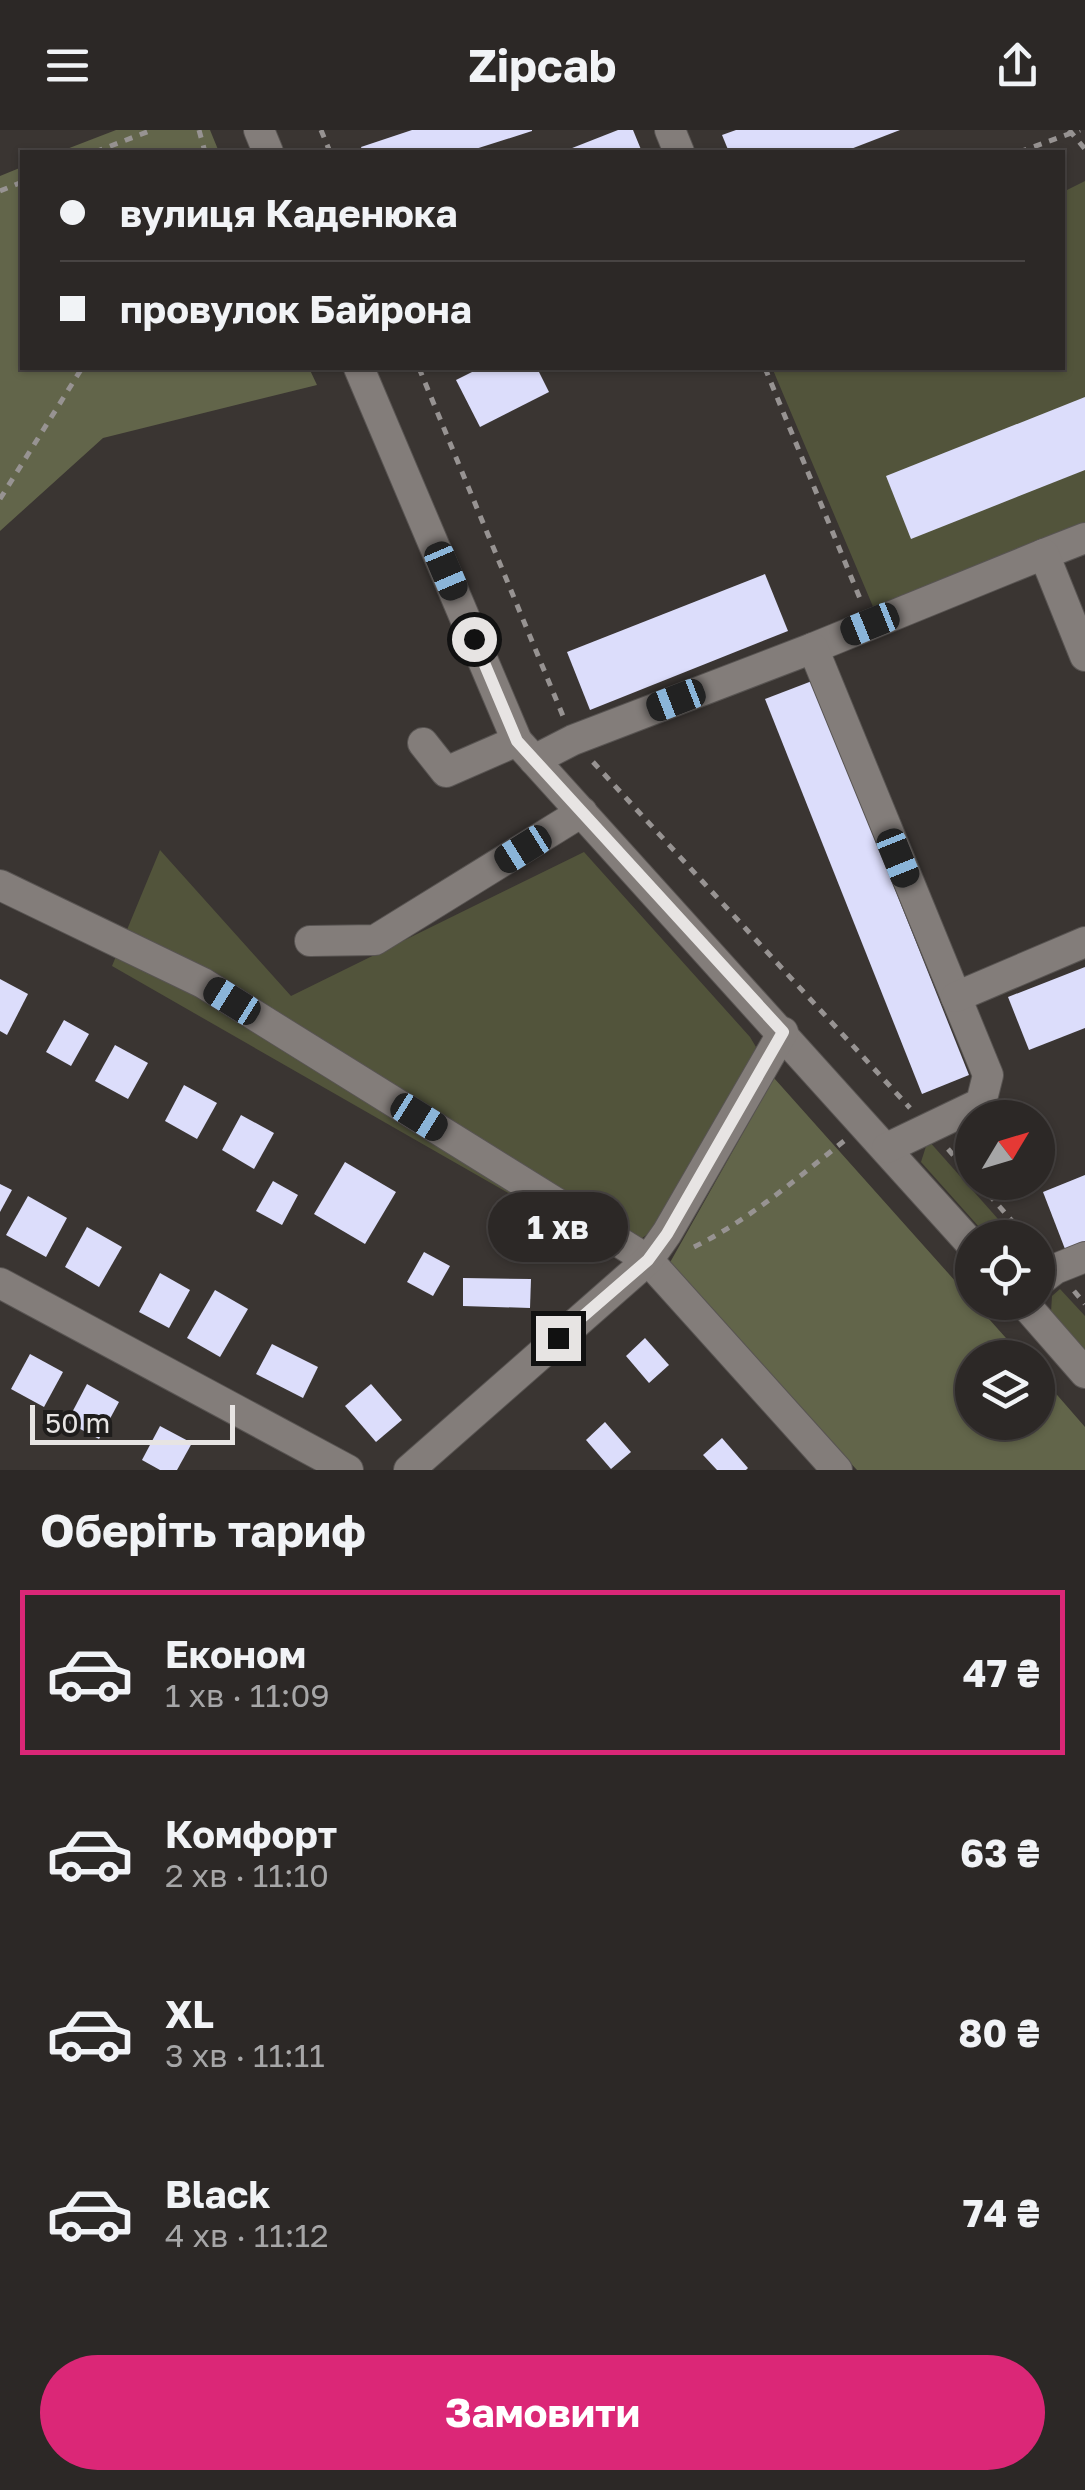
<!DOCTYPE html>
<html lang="uk">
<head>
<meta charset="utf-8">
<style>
	body { margin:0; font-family:"Golos Text",sans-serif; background:#34302e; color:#f1f3f6; height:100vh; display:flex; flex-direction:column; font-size:38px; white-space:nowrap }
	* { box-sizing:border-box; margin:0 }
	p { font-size:32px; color:#a6a6a7 }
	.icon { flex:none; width:55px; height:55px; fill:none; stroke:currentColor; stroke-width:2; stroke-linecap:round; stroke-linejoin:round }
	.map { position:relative; height:1340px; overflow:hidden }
	.details { display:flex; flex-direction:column; background:#2c2826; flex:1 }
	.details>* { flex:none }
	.top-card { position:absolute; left:20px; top:20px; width:1045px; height:220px; border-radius:0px; box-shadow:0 2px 8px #0004,0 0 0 2px #484443; display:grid; align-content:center; height:220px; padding:0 40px; background:#2c2826 }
	.needle { width:65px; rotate:52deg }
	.controls { position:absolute; left:955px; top:970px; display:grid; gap:20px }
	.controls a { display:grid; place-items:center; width:100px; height:100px; border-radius:50%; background:#2c2826; box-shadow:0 2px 8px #0004,0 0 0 2px #484443; font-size:50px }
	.scale { position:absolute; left:30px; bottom:25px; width:205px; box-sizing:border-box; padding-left:10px; border:5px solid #e7e4e3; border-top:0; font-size:28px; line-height:35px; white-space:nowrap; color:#e7e4e3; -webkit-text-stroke:8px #1f1d1c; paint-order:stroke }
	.end { position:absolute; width:45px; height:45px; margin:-22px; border:12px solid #e7e4e3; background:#111; box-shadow:0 0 0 5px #111 }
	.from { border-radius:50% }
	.bubble { position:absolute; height:70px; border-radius:35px; background:#2c2826; box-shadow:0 2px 8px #0004,0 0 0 2px #484443; font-size:32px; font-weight:700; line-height:70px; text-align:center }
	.car { position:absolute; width:30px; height:60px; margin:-30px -15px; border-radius:12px; box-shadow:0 0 8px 2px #0007; background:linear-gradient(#222 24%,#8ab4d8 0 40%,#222 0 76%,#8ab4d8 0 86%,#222 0) }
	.top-card b { display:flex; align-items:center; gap:35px; height:95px; font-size:38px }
	.top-card b+b { border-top:2px solid #484443 }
	.top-card i { width:25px; height:25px; background:#f1f3f6 }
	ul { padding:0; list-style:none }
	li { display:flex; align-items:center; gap:30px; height:165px; margin:0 20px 15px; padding:0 20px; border:5px solid transparent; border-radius:0px }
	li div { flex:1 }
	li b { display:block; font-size:38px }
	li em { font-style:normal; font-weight:700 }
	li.current { border-color:#db2777 }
	li>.icon { width:90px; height:90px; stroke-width:1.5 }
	h2 { padding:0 40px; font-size:45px; line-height:120px }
	.action { display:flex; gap:20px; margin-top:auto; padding:20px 40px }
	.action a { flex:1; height:115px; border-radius:60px; background:#db2777; color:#fff; font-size:40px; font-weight:700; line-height:115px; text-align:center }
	header { display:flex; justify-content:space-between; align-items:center; height:130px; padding:0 40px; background:#2c2826; font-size:45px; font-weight:700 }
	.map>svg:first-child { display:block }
	.green { fill:#52543b }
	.forest { fill:#62654a }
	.building { fill:#dcddfb }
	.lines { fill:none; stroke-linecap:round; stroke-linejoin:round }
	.minor-casing { stroke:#585452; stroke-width:32 }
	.path { stroke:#979392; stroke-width:5; stroke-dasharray:8 8; stroke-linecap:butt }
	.minor { stroke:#837d7a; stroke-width:30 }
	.route { stroke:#e7e4e3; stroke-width:12 }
</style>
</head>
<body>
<header><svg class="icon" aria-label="menu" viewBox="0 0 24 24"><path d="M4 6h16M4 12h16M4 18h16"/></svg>Zipcab<svg class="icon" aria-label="share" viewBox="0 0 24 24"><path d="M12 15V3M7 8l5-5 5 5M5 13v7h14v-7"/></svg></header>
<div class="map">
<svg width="1085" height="1340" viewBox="0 0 1085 1340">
	<rect width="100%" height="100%" fill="#3a3532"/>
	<g class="green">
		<polygon points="1085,51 1085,405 877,486 773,240 1062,238 1063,62"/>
		<polygon points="160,720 291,866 584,722 750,907 756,917 750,933 653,1100 618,1126 112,836"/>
		<polygon points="928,1010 1014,1107 988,1107 921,1032"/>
		<polygon points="1060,1159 1085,1186 1085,1220 1051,1182 1052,1166"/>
	</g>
	<g class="forest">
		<polygon points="116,0 210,0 219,22 59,22"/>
		<polygon points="22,37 22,238 309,238 317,255 103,308 0,401 0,46"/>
		<polygon points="774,948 1023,1227 972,1228 972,1292 1038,1292 1038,1243 1085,1297 1085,1340 857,1340 668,1136"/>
	</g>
	<g class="building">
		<polygon points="412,0 532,0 532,1 466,22 363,22 361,17"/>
		<polygon points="618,0 633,0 642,22 562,22"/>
		<polygon points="736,0 900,0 843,22 729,22 722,5"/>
		<polygon points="480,238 537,238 549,262 480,297 456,250"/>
		<polygon points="1085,267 1085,340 911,409 886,346"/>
		<polygon points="765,444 788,501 590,580 567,522"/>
		<polygon points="812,551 969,945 922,964 765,569"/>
		<polygon points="1085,837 1085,898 1029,920 1008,867"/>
		<polygon points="0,849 28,864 7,905 0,901"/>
		<polygon points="64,890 89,904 71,936 46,922"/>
		<polygon points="115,915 148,933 128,969 95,951"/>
		<polygon points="184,955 217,973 197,1009 165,991"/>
		<polygon points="241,985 274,1003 254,1039 222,1020"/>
		<polygon points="345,1032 396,1062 365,1114 314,1084"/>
		<polygon points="1085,1045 1085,1112 1065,1119 1043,1062"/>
		<polygon points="273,1051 298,1065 282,1095 256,1081"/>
		<polygon points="0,1054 12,1060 0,1082"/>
		<polygon points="28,1066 67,1088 46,1127 6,1105"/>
		<polygon points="87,1097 122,1117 99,1157 65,1137"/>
		<polygon points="424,1122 450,1136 433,1166 407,1152"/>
		<polygon points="160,1143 190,1160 169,1198 139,1182"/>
		<polygon points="463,1148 531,1149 530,1178 463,1176"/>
		<polygon points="215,1160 248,1179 220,1227 187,1208"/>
		<polygon points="645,1208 669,1235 649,1253 626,1226"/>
		<polygon points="272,1214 318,1237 303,1268 256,1244"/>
		<polygon points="30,1224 63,1242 44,1277 11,1259"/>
		<polygon points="87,1254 119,1272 99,1309 67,1292"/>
		<polygon points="371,1254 402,1290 376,1312 345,1276"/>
		<polygon points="605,1292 631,1322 611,1339 586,1310"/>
		<polygon points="160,1296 192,1313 177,1340 160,1340 142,1330"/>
		<polygon points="722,1308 748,1338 746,1340 717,1340 703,1325"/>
	</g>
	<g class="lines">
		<g class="minor-casing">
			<g id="minor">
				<polyline points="259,0 268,22"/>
				<polyline points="670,0 679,22"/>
				<polyline points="359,238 517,611 972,1115"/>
				<polyline points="1044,424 1085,408"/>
				<polyline points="813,518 1044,424 1085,526"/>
				<polyline points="423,613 446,642 517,611"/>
				<polyline points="534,630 573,610 813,518 988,945 981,973 887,1018"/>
				<polyline points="0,755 203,853 648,1130 837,1340"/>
				<polyline points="310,811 375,810 582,682"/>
				<polyline points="956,867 1085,812"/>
				<polyline points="1038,1152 1055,1139 1085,1127"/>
				<polyline points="0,1153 348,1340"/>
				<polyline points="1023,1172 1085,1243"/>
				<polyline points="409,1340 648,1130 667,1103 783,902"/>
			</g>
		</g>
		<g class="path">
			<polyline points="199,0 205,22"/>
			<polyline points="321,0 330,22"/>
			<polyline points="1069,0 1085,19"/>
			<polyline points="95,22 152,0"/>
			<polyline points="1019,22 1080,0"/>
			<polyline points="0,61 22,52"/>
			<polyline points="419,238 563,586"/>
			<polyline points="765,238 861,471"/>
			<polyline points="0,369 82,238"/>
			<polyline points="593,632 910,978"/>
			<polyline points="948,1019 972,1047"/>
			<polyline points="978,1052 1027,1108"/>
			<path d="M694,1117C749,1090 796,1049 844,1011"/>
			<polyline points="1074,1161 1085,1174"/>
		</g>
		<use href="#minor" class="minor"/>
	</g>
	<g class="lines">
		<polyline class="route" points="474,509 517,611 783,902 667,1104 648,1130 558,1208"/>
	</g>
</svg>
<div class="controls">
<a><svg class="needle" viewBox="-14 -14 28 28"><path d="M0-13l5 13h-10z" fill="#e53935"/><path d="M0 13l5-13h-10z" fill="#a6a6a7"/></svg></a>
<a><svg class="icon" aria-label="locate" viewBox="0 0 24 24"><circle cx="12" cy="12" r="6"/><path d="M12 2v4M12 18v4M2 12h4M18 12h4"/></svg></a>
<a><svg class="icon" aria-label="layers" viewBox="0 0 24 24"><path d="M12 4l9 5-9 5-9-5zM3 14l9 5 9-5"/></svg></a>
</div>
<div class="scale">50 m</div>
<i class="end from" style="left:474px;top:509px"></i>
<i class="end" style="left:558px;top:1208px"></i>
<div class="bubble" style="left:488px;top:1062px;width:140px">1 хв</div>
<i class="car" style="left:446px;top:441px;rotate:157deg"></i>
<i class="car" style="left:870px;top:494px;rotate:248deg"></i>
<i class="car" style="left:676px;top:570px;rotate:249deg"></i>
<i class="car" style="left:523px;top:719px;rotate:238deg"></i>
<i class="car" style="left:898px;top:728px;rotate:158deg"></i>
<i class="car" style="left:232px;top:871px;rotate:302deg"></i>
<i class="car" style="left:419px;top:987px;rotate:122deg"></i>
<div class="top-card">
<b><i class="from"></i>вулиця Каденюка</b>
<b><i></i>провулок Байрона</b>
</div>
</div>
<section class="details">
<h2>Оберіть тариф</h2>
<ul>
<li class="current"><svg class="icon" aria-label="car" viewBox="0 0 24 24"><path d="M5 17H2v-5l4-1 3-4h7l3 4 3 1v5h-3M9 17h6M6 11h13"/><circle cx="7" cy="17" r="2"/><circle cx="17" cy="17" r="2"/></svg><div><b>Економ</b><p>1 хв · 11:09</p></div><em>47 ₴</em></li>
<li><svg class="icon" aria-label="car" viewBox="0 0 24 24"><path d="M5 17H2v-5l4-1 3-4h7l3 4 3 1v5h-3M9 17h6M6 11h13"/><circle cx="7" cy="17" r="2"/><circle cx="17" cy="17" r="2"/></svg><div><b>Комфорт</b><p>2 хв · 11:10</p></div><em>63 ₴</em></li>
<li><svg class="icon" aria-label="car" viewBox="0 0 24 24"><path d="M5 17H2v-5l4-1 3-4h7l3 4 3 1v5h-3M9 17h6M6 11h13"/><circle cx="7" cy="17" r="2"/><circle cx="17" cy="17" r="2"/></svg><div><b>XL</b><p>3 хв · 11:11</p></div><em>80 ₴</em></li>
<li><svg class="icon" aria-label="car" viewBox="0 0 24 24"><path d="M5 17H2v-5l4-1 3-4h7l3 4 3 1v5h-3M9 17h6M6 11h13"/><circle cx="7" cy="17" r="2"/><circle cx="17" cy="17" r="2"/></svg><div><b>Black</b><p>4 хв · 11:12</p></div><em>74 ₴</em></li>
</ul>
<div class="action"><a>Замовити</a></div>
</section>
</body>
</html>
